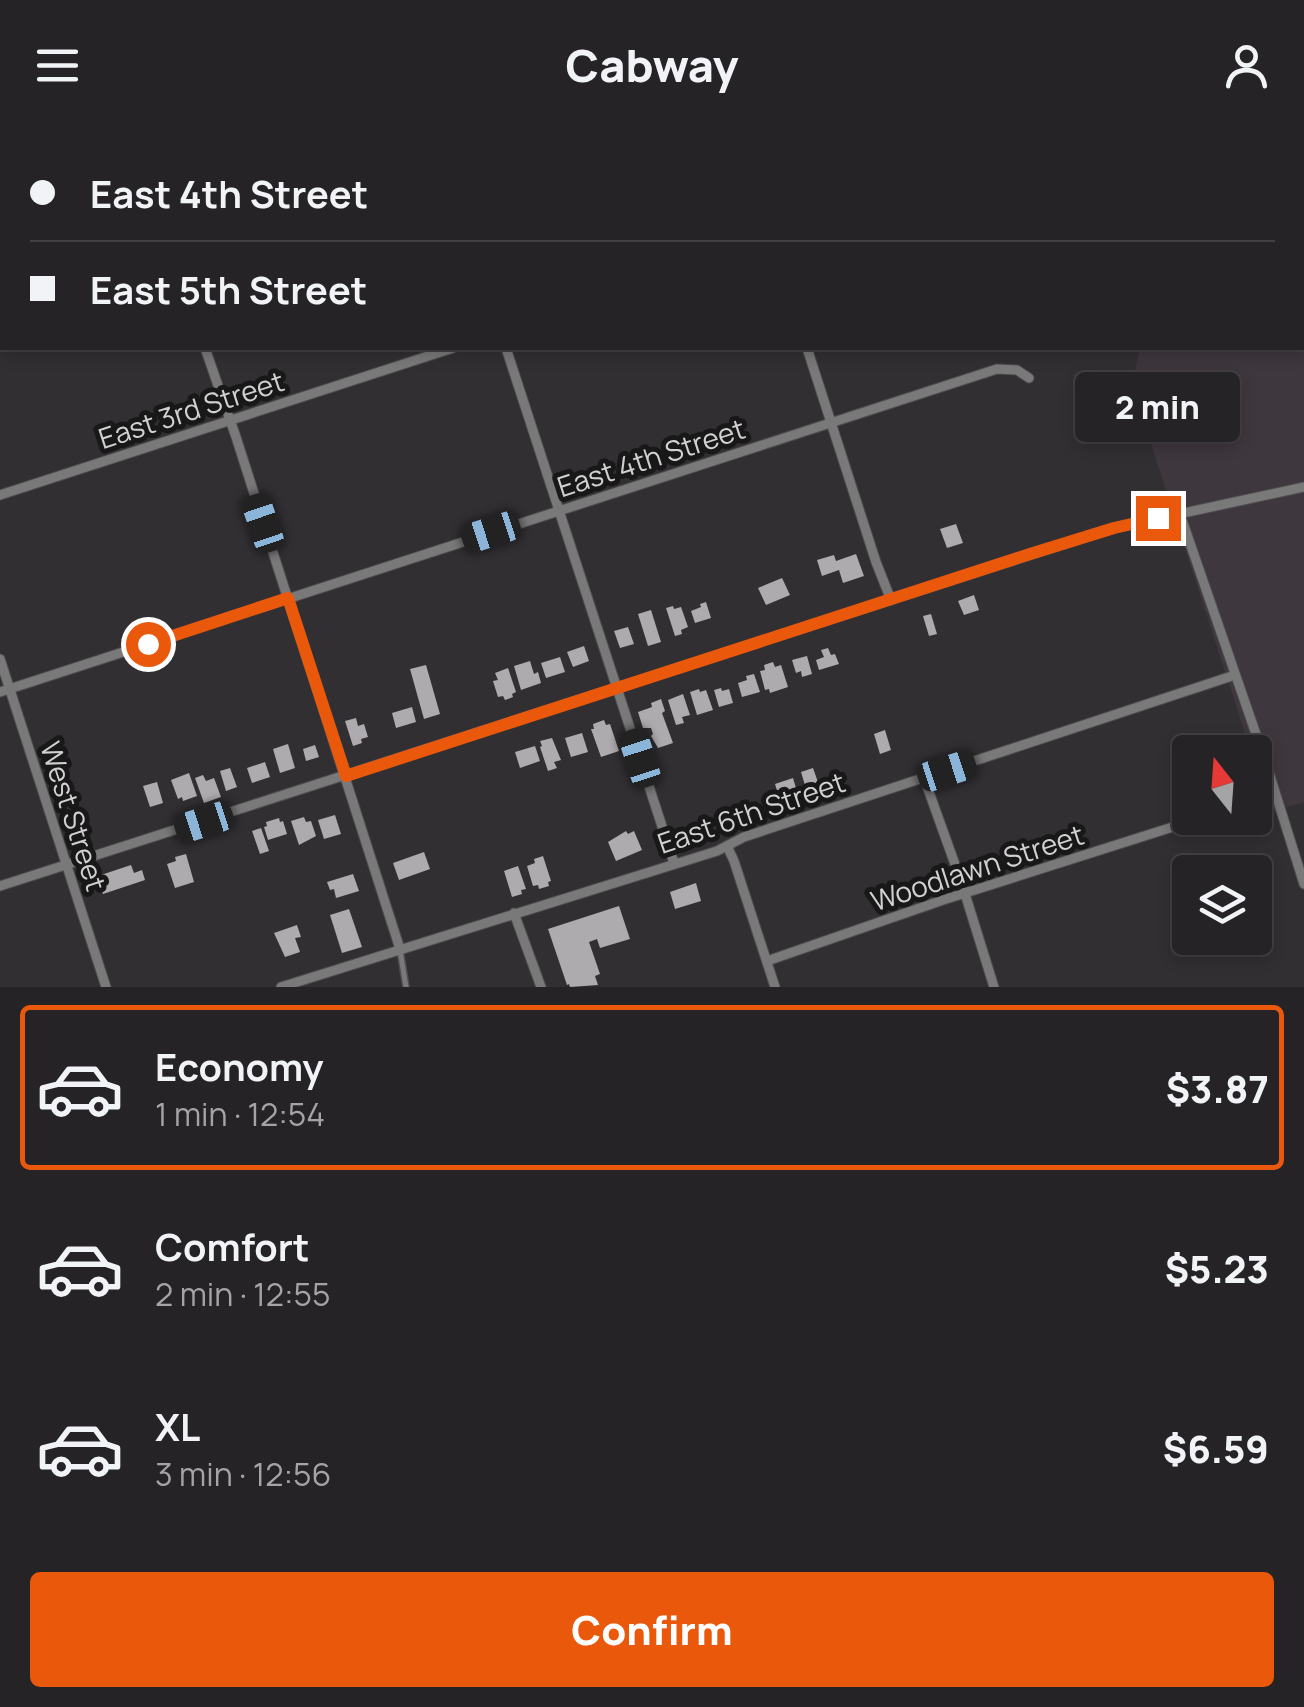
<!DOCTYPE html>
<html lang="en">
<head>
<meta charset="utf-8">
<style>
	body { margin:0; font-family:Manrope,sans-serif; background:#322f32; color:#f1f3f6; height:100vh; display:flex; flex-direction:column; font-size:38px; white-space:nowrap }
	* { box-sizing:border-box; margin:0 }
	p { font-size:32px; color:#a4a4a7 }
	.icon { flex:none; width:55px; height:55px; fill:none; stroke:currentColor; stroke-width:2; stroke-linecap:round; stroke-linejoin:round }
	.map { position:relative; height:857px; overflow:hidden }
	.sheet { display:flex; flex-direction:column; background:#262326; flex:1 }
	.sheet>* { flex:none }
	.hud { position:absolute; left:0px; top:0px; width:1305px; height:220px; box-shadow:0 5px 15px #0003,0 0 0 2px #424043; display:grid; align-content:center; height:220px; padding:0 30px; background:#262326 }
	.needle { width:65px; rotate:343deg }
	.tools { position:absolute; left:1172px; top:605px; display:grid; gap:20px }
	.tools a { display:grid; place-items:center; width:100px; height:100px; border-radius:10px; background:#262326; box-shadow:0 5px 15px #0003,0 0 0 2px #424043; font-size:50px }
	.end { position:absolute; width:45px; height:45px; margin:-22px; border:12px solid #ea580c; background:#fff; box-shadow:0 0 0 5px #fff }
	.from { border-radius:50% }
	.bubble { position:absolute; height:70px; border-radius:10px; background:#262326; box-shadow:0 5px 15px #0003,0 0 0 2px #424043; font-size:32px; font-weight:800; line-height:70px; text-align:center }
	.car { position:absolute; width:30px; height:60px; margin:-30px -15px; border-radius:12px; box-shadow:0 0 8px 2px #0007; background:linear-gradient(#222 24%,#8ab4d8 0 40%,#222 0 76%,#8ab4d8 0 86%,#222 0) }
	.hud b { display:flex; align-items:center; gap:35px; height:95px; font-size:38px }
	.hud b+b { border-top:2px solid #424043 }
	.hud i { width:25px; height:25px; background:#f1f3f6 }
	ul { padding:18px 0 0; list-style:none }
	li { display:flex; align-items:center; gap:30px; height:165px; margin:0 20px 15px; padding:0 10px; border:5px solid transparent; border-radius:10px }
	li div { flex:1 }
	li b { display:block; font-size:38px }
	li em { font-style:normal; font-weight:800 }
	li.active { border-color:#ea580c }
	li>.icon { width:90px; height:90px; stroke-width:1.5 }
	.action { display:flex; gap:20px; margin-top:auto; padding:20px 30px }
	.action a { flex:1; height:115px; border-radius:10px; background:#ea580c; color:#fff; font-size:40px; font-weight:800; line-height:115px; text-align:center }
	header { display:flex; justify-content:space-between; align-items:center; height:130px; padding:0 30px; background:#262326; font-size:45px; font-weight:800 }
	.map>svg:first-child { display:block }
	.built { fill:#3e373e }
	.building { fill:#aeabae }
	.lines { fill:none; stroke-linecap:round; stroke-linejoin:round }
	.lane-casing { stroke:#4f4c4f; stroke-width:8 }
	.street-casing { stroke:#4f4c4f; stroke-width:11 }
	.lane { stroke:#7a797a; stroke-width:5 }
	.street { stroke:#7a797a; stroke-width:9 }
	.route { stroke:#ea580c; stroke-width:12 }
	.labels { text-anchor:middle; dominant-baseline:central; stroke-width:10; stroke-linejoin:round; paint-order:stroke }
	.street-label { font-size:28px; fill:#d2d0d2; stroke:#191819 }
</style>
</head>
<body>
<header><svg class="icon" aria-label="menu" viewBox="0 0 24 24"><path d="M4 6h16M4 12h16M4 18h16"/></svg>Cabway<svg class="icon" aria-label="person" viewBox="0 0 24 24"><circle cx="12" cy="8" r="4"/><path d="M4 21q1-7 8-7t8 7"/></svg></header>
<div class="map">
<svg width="1304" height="857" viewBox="0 0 1304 857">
	<rect width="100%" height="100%" fill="#322f32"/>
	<polygon class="built" points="1293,0 1304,0 1304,672 1270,682 1255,635 1255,622 1251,622 1132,255 1140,218 1302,218 1302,2 1285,2"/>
	<g class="building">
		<polygon points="956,394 963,413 947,418 940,399"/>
		<polygon points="856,424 864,446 843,453 839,440 822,446 817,430 834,425 836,431"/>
		<polygon points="782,448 790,465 766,475 758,458"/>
		<polygon points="974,465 979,480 964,485 958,471"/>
		<polygon points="706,472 711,488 695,493 691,481 701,477 700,474"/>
		<polygon points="673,476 674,479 681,477 688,497 681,500 682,504 675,506 666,478"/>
		<polygon points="651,480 661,512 648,516 638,484"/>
		<polygon points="931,484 937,504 929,506 923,486"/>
		<polygon points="628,497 634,514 620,518 614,501"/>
		<polygon points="584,516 589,531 573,537 567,522"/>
		<polygon points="828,518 831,525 835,524 839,534 819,540 816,530 824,527 821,520"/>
		<polygon points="807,526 812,544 802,547 801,541 796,543 792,530"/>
		<polygon points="560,527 565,542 546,548 541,533"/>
		<polygon points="530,531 534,544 538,542 541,553 521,560 514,536"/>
		<polygon points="773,532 775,537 781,535 788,557 770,563 769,559 765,560 760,541 765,540 764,535"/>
		<polygon points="426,535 440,584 424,589 410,539"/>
		<polygon points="508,538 516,562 512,564 513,567 505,570 503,566 498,567 493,551 498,550 495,543"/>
		<polygon points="754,544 760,562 742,567 738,553 747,550 746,546"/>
		<polygon points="721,558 722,561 729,559 733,573 719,577 714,560"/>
		<polygon points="699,559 700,562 706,560 713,580 697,585 690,562"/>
		<polygon points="683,564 690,585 682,587 684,593 676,595 668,570"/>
		<polygon points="661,569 665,581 662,583 673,613 658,618 651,606 653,604 651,598 643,598 638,582 652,577 651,573"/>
		<polygon points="412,577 416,592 396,598 392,583"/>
		<polygon points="356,588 358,596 364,594 368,607 361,609 362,613 353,616 345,591"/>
		<polygon points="604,590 606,595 610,594 619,621 601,627 591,599 594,599 593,594"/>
		<polygon points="885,600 891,620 880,624 874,604"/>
		<polygon points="582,603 588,622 571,627 565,608"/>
		<polygon points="552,608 561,630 554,632 557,638 548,641 540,617 542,616 540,611"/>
		<polygon points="288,614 295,638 280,643 273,619"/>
		<polygon points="315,615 319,627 306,631 303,619"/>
		<polygon points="535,616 540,631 520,638 515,622"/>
		<polygon points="265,632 270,647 252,653 247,638"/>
		<polygon points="230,638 237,657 226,661 220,641"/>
		<polygon points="813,638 820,658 807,662 801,642"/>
		<polygon points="189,643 197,666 183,671 182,667 178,669 171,650"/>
		<polygon points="203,645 206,651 214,648 221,667 204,673 195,648"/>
		<polygon points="793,648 798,665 787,669 786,665 779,667 775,654"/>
		<polygon points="157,652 163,673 150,677 143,656"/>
		<polygon points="335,685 341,704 324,709 318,690"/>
		<polygon points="304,687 306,692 311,691 316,706 299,715 291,691"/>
		<polygon points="279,688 280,692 283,691 287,704 268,710 264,697 267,696 266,692"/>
		<polygon points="261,698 269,721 260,724 252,701"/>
		<polygon points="626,701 628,704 634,701 642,720 616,731 608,712"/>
		<polygon points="424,722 430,739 399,750 393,733"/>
		<polygon points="186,724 194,752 175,758 167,734 176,731 175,727"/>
		<polygon points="543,726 551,751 548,752 549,756 539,759 538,755 533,756 527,736 535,733 534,729"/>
		<polygon points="131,735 134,743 142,740 145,750 103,764 98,746"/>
		<polygon points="518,736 526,759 521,760 522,764 512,767 504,741"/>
		<polygon points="353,744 359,761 336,768 334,759 330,760 327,752"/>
		<polygon points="696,753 701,771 675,779 670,762"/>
		<polygon points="619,776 630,809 600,818 597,809 589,812 600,844 595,846 598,855 570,857 569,854 567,855 548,799"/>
		<polygon points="349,779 362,817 342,823 330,785"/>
		<polygon points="297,795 301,807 295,808 300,822 285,827 274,803"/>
	</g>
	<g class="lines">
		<g class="lane-casing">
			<polyline id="lane" points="400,820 406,857"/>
		</g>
		<g class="street-casing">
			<g id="street">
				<polyline points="135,0 136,2"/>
				<polyline points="435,0 436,2"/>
				<polyline points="876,0 882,2"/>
				<polyline points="993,0 994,2"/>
				<polyline points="1234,0 1234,2"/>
				<polyline points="505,2 512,0"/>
				<polyline points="972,2 980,0"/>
				<polyline points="0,167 2,166"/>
				<polyline points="1302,212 1304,216"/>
				<polyline points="205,218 236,307 400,819"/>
				<polyline points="506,218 674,733"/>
				<polyline points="807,218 876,432 891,470"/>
				<polyline points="0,365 453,218"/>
				<polyline points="1180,384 1266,633 1304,754"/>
				<polyline points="0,529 106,857"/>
				<polyline points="0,562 997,239 1017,240 1029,248"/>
				<polyline points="924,648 961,751 994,857"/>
				<polyline points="1255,670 1275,663"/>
				<polyline points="727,716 734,731 775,857"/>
				<polyline points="0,756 1114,398 1304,357"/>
				<polyline points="514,783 541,857"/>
				<polyline points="767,831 943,770 1201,688"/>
				<polyline points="281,857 717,721 744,707 1235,545"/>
			</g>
		</g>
		<use href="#lane" class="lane"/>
		<use href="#street" class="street"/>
	</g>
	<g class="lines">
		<polyline class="route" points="148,514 288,468 346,646 1030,424 1114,398 1158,388"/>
	</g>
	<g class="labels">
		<g class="street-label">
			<text transform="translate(191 279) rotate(-18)">East 3rd Street</text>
			<text transform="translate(651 327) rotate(-18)">East 4th Street</text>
			<text transform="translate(751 682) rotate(-19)">East 6th Street</text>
			<text transform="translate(74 686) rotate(72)">West Street</text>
			<text transform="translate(977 737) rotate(-18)">Woodlawn Street</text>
		</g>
	</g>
</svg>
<div class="tools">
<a><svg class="needle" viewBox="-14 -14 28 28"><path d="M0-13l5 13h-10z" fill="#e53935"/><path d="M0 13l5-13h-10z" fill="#a4a4a7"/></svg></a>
<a><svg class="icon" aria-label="layers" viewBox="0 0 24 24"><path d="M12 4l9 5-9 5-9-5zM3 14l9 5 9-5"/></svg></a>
</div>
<i class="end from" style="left:148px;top:514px"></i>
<i class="end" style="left:1158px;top:388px"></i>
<div class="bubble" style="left:1075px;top:242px;width:165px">2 min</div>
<i class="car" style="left:263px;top:393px;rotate:341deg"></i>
<i class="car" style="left:491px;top:402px;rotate:252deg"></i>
<i class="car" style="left:640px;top:628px;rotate:342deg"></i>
<i class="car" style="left:947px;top:641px;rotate:72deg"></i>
<i class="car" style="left:204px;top:692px;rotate:252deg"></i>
<div class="hud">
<b><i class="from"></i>East 4th Street</b>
<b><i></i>East 5th Street</b>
</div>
</div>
<section class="sheet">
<ul>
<li class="active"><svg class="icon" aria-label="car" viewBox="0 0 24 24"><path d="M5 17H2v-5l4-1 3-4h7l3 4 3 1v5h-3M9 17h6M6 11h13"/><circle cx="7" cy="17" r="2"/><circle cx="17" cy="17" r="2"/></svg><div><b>Economy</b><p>1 min · 12:54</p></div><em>$3.87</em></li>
<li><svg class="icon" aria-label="car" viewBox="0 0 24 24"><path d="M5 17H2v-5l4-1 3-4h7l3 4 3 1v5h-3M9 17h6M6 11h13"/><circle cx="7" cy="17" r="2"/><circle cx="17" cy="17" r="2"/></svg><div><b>Comfort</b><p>2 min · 12:55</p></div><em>$5.23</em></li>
<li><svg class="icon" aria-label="car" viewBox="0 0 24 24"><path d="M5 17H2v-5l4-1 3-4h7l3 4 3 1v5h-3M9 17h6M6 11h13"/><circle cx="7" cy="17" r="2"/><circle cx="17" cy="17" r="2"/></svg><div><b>XL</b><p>3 min · 12:56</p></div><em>$6.59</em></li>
</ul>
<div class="action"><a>Confirm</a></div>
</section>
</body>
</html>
